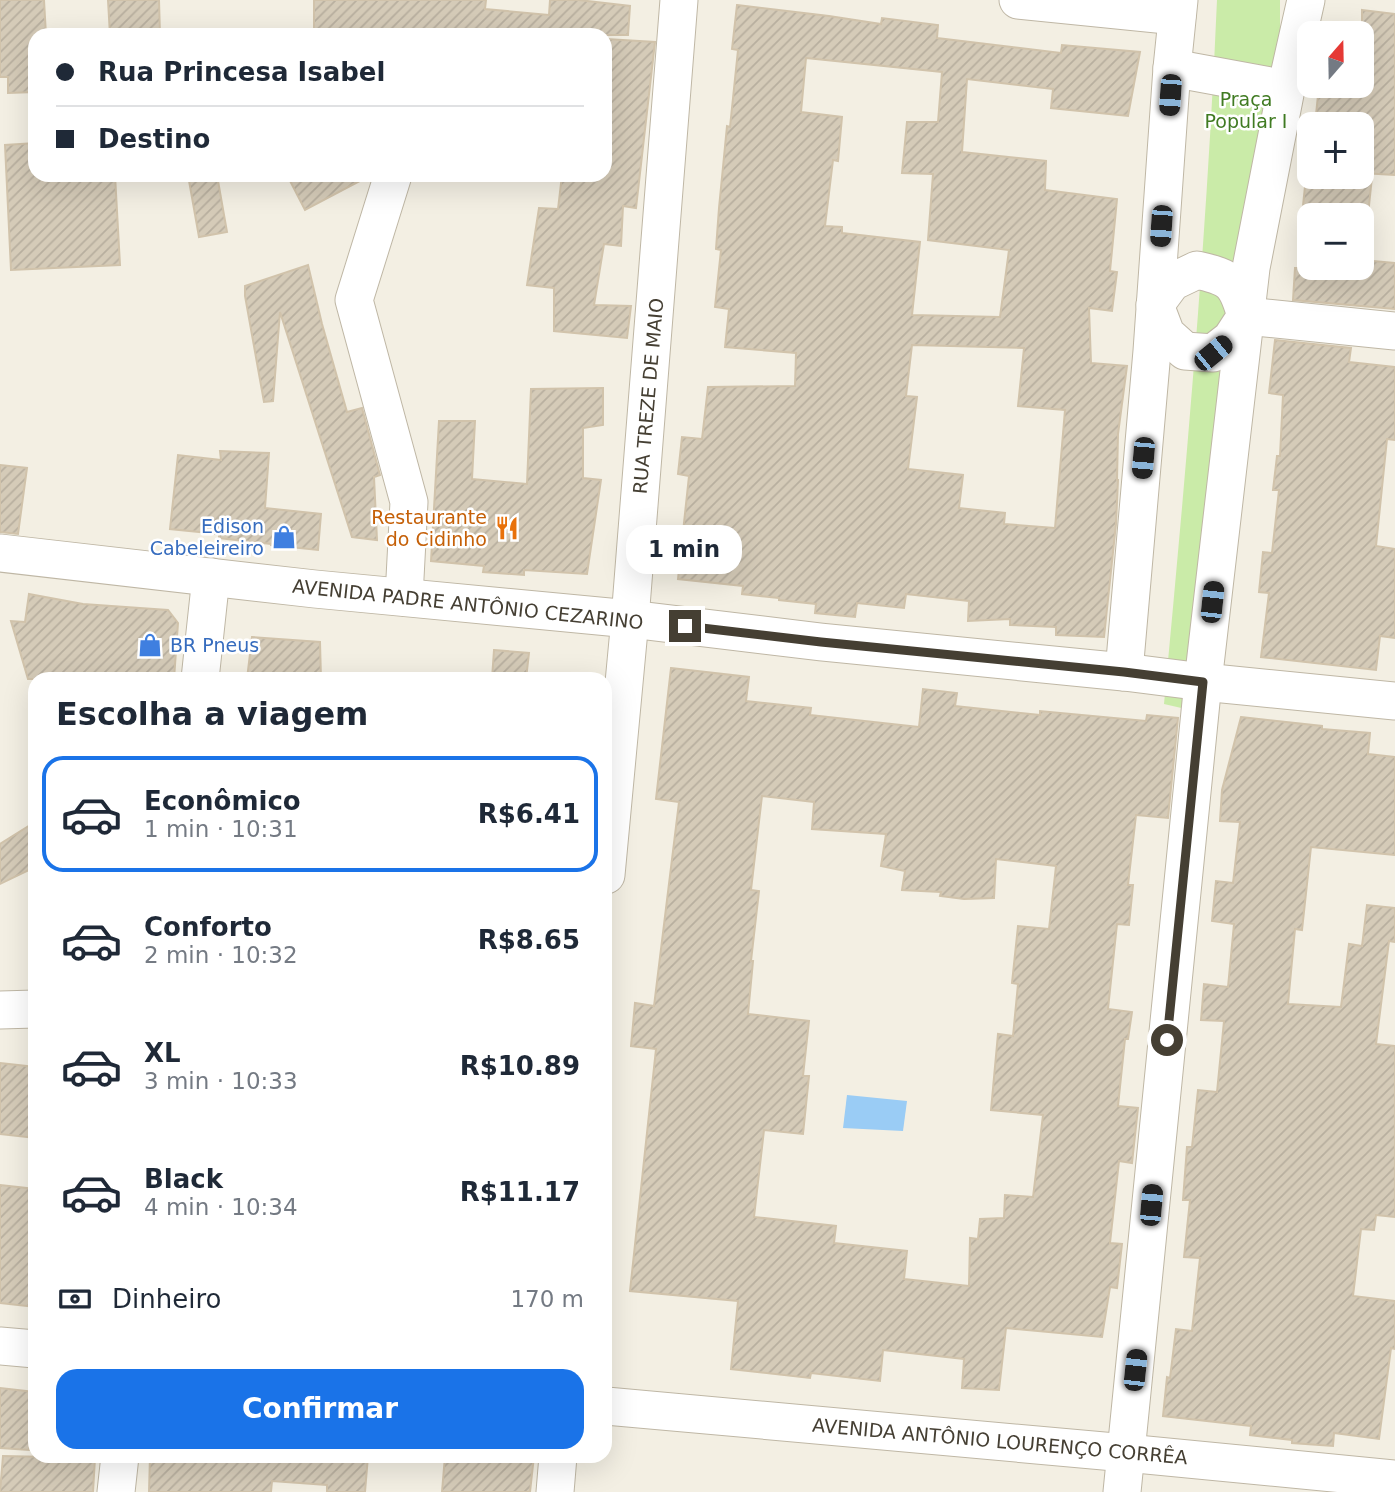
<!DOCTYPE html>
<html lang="pt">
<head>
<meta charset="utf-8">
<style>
	body { margin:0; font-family:"DejaVu Sans",sans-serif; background:#f2f2f3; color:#1f2937; height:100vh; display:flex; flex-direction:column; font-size:26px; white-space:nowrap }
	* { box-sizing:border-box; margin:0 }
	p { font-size:23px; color:#747a83 }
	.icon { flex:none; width:38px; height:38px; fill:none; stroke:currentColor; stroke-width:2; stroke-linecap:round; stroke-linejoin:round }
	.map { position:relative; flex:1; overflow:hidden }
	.drawer { position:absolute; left:28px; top:672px; width:584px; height:791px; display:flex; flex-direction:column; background:#fff; border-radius:21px; box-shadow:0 7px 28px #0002 }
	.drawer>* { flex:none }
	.guide { position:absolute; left:28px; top:28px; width:584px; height:154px; border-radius:21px; box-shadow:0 7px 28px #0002; display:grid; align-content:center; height:154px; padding:0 28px; background:#fff }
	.needle { width:46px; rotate:20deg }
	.fabs { position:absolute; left:1297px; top:21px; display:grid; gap:14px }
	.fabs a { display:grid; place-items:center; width:77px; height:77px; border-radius:14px; background:#fff; box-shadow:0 7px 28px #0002; font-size:35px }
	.end { position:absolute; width:32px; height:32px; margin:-16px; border:9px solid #453f33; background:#fff; box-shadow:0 0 0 4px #fff }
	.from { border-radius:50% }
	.bubble { position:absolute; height:49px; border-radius:21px; background:#fff; box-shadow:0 7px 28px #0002; font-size:23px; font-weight:600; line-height:49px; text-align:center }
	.car { position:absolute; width:21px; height:42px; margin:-21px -10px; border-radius:9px; box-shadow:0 0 5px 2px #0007; background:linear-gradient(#222 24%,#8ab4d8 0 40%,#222 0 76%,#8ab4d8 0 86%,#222 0) }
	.guide b { display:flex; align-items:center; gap:24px; height:66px; font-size:26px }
	.guide b+b { border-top:2px solid #e0e1e3 }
	.guide i { width:18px; height:18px; background:#1f2937 }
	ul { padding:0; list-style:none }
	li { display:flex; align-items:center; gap:21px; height:116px; margin:0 14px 10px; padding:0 14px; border:4px solid transparent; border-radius:21px }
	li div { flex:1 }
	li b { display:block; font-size:26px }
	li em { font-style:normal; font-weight:600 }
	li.active { border-color:#1a73e8 }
	li>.icon { width:63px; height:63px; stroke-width:1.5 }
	h2 { padding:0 28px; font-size:32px; line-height:84px }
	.pay { display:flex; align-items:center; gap:18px; height:77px; padding:0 28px; font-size:26px }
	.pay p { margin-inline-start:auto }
	.action { display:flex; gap:14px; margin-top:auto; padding:14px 28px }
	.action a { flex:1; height:80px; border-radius:21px; background:#1a73e8; color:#fff; font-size:28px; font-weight:600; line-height:80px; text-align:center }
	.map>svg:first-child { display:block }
	.green { fill:#caeba8 }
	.water { fill:#9accf5 }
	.building { fill:url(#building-hatch); stroke:#d1c3ab; stroke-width:2; fill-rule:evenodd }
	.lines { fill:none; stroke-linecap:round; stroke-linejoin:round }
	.minor-casing { stroke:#bfb7a5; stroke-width:39 }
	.minor { stroke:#fff; stroke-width:37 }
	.route { stroke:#453f33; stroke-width:9 }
	.labels { text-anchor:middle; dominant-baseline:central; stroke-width:5; stroke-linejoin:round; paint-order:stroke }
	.park-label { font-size:19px; fill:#407b22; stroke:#fff }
	.street-label { font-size:19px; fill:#453f33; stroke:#fff }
	.food-label { font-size:19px; fill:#c56008; stroke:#fff; text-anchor:end }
	.shop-label { font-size:19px; fill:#366cbe; stroke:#fff; text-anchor:end }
</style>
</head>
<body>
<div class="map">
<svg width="1395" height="1492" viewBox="0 0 1395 1492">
	<defs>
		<pattern id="building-hatch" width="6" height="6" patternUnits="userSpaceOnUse" patternTransform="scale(1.75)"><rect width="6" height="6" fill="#d5cbb8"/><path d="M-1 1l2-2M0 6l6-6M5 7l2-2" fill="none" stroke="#b8af9f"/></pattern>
	</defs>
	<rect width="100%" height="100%" fill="#f3efe3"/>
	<path class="green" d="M1217,0H1280V106L1203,713L1164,704C1186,470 1207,235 1217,0Z"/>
	<polygon class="water" points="847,1095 907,1101 903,1131 843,1128"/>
	<g class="building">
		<polygon points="0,0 44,0 46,35 35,35 35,92 8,93 8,77 0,77"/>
		<polygon points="108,0 159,0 160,35 110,35"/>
		<polygon points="314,0 486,0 485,9 549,15 550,0 579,0 630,6 628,35 342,35 314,30"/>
		<path d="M737,5L829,16L881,24L882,18L938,25L937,38L1061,53L1062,45L1140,52L1128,116L1051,108L1053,89L967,79L962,152L1046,161L1045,190L1117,199L1110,271L1117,272L1112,311L1089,308L1091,363L1127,366L1118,434L1117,480H1118L1116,524L1104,637L1056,635V627L1010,625V619L968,621L969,601L906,594L904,608L857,603L855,617L815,613L816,604L779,600V598L742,594L743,586L678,579L689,476L678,474L682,437L702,439L708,387L795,386L796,353L725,347L729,309L715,307L721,250L716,249L719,208L727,126L730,127L738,50L732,49ZM806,58L942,72L938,122H907L902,173L933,174L928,240L1009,250L1000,317L912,315L920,242L842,233V227L825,226L833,160L838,161L842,117L801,112ZM912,345L1024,348L1018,406L1065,410L1055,528L1004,524L1005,513L959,508L963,475L908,469L917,397L906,396Z"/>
		<polygon points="1362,10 1395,14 1395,175 1362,173 1362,124 1315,124 1319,86 1362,86"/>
		<polygon points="606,39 655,42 636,208 623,206 621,246 604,244 594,305 631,306 627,338 554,331 554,288 527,285 539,208 558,209 562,175 606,175"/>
		<polygon points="35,143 35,175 115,175 120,265 11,270 5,145"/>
		<polygon points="188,175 217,175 227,232 199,237"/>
		<polygon points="287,175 371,175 305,210"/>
		<polygon points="1306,177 1372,177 1368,215 1302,215"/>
		<polygon points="1362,260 1395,263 1395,309 1293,300 1295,268 1362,268"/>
		<polygon points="308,265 322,324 347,412 362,408 380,475 374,477 377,540 352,537 280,312 273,401 264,402 245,296 245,286"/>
		<polygon points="1275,340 1351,348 1349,362 1395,367 1395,440 1387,439 1376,546 1395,549 1395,638 1380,636 1376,670 1261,657 1269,593 1259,592 1263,552 1272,553 1279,490 1273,490 1277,456 1280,456 1283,395 1269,393"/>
		<polygon points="603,388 603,425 583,428 583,478 601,480 587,574 524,570 524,575 483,572 484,566 431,561 439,421 475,421 472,479 527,484 531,389"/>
		<polygon points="220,451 269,453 265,508 321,514 318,550 271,545 271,544 219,538 219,534 170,529 178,455 221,460"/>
		<polygon points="0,465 27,468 18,534 0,532"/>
		<polygon points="29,594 83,604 168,610 178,623 174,679 28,679 11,621 25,622"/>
		<polygon points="252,637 320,642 321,679 247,679"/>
		<polygon points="494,650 529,653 526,679 492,679"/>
		<path d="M671,668L749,677L746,701L811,708L810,715L919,727L923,689L957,693L955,706L1040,715V711L1146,721L1147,715L1178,718L1168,818L1136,815L1128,885H1133L1129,925L1117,924L1108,1009L1132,1012L1128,1039H1125L1118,1106L1138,1108L1132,1163L1119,1161L1110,1243L1122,1244L1117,1288L1110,1287L1102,1337L1006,1328L999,1390L962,1388L964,1359L883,1350L880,1381L811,1373L810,1378L731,1369L738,1301L630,1291L656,1049L631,1046L635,1003L654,1006L679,802L656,799ZM762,796L814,802L812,829L886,834L881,866L905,871L902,890L941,892L940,896L964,899L994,898L996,859L1056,866L1049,929L1018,926L1012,983L1018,984L1013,1036L998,1034L991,1110L1043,1115L1033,1197L1005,1195L1004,1218L980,1219L978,1239L970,1238L969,1286L904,1279L907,1251L834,1243L836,1226L754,1217L764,1130L803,1134L809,1076H803L809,1021L748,1014L753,961H751L759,891L751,890Z"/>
		<polygon points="1241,717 1322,726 1322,729 1370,733 1368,754 1395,757 1395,855 1311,847 1302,930 1295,929 1288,1004 1341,1007 1349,944 1362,946 1367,905 1395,908 1395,942 1389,941 1376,1044 1395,1046 1395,1217 1376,1215 1374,1230 1361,1229 1353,1296 1395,1301 1395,1349 1391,1348 1379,1439 1334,1433 1333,1446 1292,1443 1292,1440 1250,1435 1251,1426 1163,1416 1167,1377 1170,1378 1176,1329 1192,1331 1200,1258 1184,1257 1190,1200 1183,1200 1187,1147 1192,1147 1198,1090 1217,1092 1224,1021 1201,1020 1204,984 1228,987 1234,924 1212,921 1216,881 1233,883 1240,822 1220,821 1222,790"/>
		<polygon points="35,822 35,867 0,884 0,844"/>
		<polygon points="0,1063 35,1067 35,1138 0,1134"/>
		<polygon points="0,1185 35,1189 35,1307 0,1303"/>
		<polygon points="0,1388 34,1392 29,1450 0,1448"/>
		<polygon points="3,1456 95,1458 93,1492 0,1492"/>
		<polygon points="150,1456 368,1456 365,1492 327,1492 327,1485 272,1481 271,1492 149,1492"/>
		<polygon points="445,1456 534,1456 530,1492 442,1492"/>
	</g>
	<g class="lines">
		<g class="minor-casing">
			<g id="minor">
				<polyline points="1018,0 1177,16"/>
				<polyline points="1172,68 1286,89"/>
				<polyline points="393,175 354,300 409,502 404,597"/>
				<path d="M1197,270C1232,278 1236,282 1246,316L1231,339L1213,353L1185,351L1166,334L1155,305L1172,282Z"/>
				<polyline points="1246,316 1395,331"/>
				<polyline points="0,553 315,589 630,619 821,642 1124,672 1203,682 1395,701"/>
				<polyline points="1124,672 1152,351 1172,68 1179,0"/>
				<polyline points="200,679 211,577"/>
				<polyline points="606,875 630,619 679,0"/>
				<polyline points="0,1010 35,1009"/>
				<polyline points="0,1346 35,1349"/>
				<polyline points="606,1406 1126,1453 1395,1479"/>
				<polyline points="116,1492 120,1456"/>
				<polyline points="555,1492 558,1456"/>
				<polyline points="1122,1492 1203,682 1251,268 1286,89 1306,0"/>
			</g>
		</g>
		<use href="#minor" class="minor"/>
	</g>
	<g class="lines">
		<polyline class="route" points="685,626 821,642 1124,672 1203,682 1167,1040"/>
	</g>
	<defs>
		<g id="restaurant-bare" transform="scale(1.89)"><path d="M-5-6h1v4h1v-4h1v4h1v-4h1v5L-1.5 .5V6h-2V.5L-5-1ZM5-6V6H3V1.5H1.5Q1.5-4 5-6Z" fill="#e8710a" stroke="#fff" stroke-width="2.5" paint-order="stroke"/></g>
		<g id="shop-bare" transform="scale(1.89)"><path d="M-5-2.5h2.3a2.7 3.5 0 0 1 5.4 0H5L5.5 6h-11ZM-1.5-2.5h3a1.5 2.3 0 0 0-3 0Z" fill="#3f7fe0" stroke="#fff" stroke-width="2.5" paint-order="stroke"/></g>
	</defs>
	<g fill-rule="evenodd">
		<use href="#restaurant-bare" x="507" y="528"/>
		<use href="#shop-bare" x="284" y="537"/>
		<use href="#shop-bare" x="150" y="645"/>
	</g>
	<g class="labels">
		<g class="park-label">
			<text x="1246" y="99">Praça<tspan x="1246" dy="22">Popular I</tspan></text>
		</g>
		<g class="street-label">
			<text transform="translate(648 396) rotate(-85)">RUA TREZE DE MAIO</text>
			<text transform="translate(468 604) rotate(6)">AVENIDA PADRE ANTÔNIO CEZARINO</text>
			<text transform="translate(1000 1441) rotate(5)">AVENIDA ANTÔNIO LOURENÇO CORRÊA</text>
		</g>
		<g class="food-label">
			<text x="487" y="517">Restaurante<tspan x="487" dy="22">do Cidinho</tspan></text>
		</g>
		<g class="shop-label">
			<text x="264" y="526">Edison<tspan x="264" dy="22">Cabeleireiro</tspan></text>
			<text x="170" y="645" text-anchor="start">BR Pneus</text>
		</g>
	</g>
</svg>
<div class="fabs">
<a><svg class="needle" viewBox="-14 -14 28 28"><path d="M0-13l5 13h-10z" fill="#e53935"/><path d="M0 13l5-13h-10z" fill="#747a83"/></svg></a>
<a>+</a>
<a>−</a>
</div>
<i class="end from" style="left:1167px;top:1040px"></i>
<i class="end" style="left:685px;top:626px"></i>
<div class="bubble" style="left:626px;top:525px;width:116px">1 min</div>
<i class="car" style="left:1170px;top:95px;rotate:184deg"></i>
<i class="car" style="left:1161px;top:226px;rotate:184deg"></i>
<i class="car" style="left:1213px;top:353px;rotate:51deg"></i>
<i class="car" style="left:1143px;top:458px;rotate:185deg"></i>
<i class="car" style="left:1212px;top:602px;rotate:6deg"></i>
<i class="car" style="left:1151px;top:1205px;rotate:5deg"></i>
<i class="car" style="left:1135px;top:1370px;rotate:6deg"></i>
<div class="guide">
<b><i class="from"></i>Rua Princesa Isabel</b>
<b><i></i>Destino</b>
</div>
<section class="drawer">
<h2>Escolha a viagem</h2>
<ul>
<li class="active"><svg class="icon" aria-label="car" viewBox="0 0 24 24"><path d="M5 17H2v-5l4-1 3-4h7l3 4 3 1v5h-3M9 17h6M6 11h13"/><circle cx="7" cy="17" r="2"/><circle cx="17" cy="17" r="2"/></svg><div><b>Econômico</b><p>1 min · 10:31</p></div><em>R$6.41</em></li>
<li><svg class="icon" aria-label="car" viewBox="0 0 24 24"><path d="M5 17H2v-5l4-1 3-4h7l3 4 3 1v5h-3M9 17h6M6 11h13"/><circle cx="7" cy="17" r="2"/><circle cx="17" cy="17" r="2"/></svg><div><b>Conforto</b><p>2 min · 10:32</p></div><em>R$8.65</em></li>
<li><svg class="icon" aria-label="car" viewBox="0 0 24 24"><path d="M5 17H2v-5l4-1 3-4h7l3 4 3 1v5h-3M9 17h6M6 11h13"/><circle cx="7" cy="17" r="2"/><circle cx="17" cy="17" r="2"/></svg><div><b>XL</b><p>3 min · 10:33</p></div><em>R$10.89</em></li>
<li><svg class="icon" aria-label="car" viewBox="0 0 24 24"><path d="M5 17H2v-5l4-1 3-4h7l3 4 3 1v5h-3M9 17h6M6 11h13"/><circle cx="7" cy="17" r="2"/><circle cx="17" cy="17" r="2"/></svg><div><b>Black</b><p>4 min · 10:34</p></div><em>R$11.17</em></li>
</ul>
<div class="pay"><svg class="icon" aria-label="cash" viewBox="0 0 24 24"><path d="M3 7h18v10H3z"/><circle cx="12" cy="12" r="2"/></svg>Dinheiro<p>170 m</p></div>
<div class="action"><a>Confirmar</a></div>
</section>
</div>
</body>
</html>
